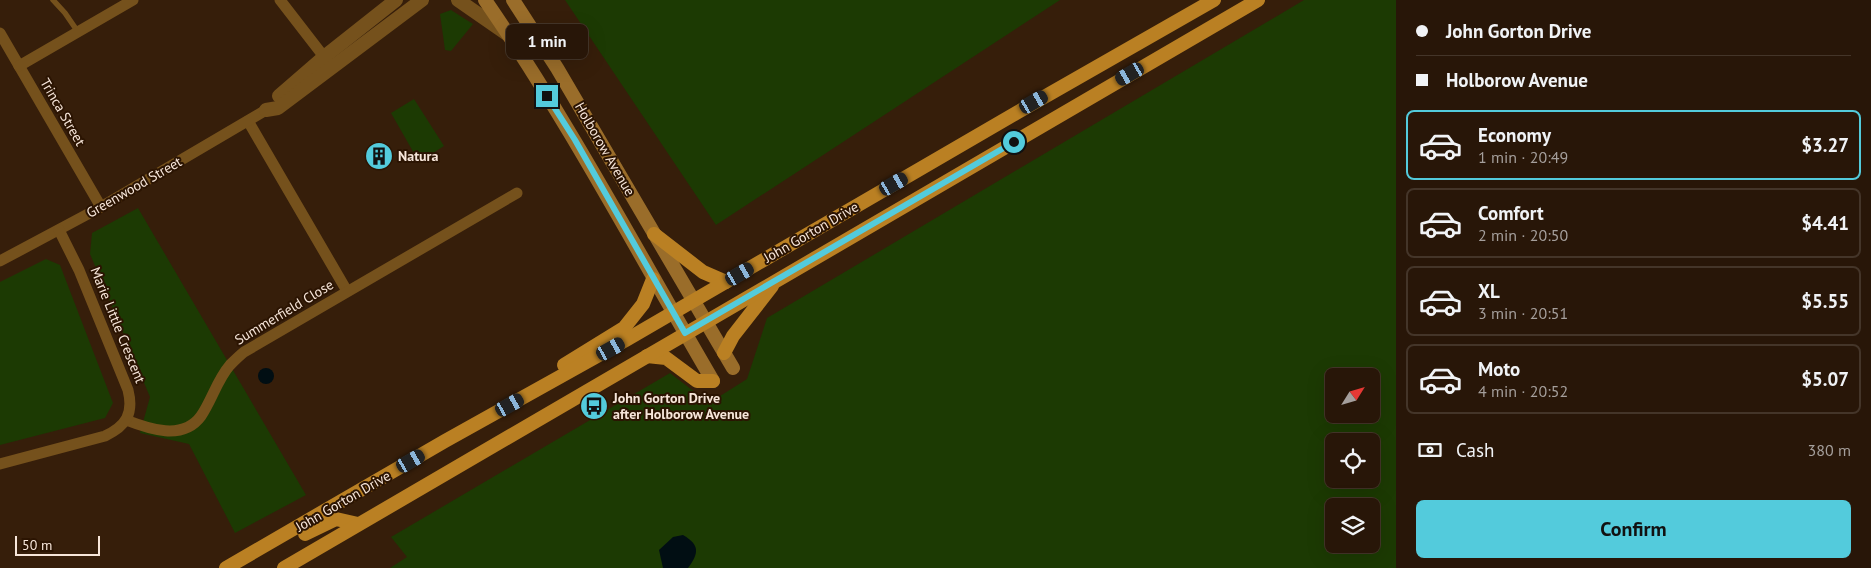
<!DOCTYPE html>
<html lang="en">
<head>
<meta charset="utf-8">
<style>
	body { margin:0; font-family:"PT Sans",sans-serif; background:#301f12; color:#f1f3f6; height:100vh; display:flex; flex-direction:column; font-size:19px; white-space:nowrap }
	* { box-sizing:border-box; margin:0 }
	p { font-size:16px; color:#a59f9c }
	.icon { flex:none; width:28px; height:28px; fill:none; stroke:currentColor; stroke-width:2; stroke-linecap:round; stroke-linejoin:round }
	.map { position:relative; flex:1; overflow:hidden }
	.sheet { display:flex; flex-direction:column; background:#281608; width:475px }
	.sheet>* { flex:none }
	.banner { display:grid; align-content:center; height:110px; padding:0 20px; background:#281608 }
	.needle { width:32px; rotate:53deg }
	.controls { position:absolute; left:1325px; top:368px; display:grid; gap:10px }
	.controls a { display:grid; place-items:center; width:55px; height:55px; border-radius:8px; background:#281608; box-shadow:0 5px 20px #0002,0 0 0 1px #443529; font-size:25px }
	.scale { position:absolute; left:15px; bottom:12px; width:85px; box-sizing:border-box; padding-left:5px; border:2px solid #f7e6da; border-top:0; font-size:14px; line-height:18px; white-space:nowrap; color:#f7e6da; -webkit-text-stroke:4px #2b1402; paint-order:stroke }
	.end { position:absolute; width:22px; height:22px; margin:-11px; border:6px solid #53cbdc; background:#111; box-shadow:0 0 0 2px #111 }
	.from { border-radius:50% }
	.bubble { position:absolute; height:35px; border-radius:8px; background:#281608; box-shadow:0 5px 20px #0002,0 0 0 1px #443529; font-size:16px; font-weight:700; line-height:35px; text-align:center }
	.car { position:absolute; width:15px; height:30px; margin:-15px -8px; border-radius:6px; box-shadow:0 0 4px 1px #0007; background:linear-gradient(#222 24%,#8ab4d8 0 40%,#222 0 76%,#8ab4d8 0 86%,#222 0) }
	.banner b { display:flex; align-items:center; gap:18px; height:48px; font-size:19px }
	.banner b+b { border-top:1px solid #443529 }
	.banner i { width:12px; height:12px; background:#f1f3f6 }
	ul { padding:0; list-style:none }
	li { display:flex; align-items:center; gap:15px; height:70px; margin:0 10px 8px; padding:0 10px; border:2px solid #443529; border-radius:8px }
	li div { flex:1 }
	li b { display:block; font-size:19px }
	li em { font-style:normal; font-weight:700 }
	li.active { border-color:#53cbdc }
	li>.icon { width:45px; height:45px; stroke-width:1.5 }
	.pay { display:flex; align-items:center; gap:12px; height:55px; padding:0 20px; font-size:19px }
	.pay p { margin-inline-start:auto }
	.primary-button { display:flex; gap:10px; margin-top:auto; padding:10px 20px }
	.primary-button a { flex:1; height:58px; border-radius:8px; background:#53cbdc; color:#111; font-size:20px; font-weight:700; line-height:58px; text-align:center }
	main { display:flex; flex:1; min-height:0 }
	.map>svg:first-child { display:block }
	.green { fill:#1c3a03; fill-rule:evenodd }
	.water { fill:#010e13 }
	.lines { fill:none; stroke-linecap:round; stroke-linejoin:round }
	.service { stroke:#75511c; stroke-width:5.5 }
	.minor { stroke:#75511c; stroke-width:11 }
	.tertiary { stroke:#75511c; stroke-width:14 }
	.secondary { stroke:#9a6d2a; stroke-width:14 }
	.primary { stroke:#ba8023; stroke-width:14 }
	.route { stroke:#53cbdc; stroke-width:6 }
	.labels { text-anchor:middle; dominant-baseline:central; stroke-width:4; stroke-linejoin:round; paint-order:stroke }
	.street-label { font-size:14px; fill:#f7e6da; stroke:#2b1402 }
	.poi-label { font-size:14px; font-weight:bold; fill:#f7e6da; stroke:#2b1402; text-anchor:start }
</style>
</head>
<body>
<main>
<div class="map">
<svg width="1396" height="568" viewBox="0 0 1396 568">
	<rect width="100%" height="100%" fill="#361e0a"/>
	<g class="green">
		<polygon points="565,0 1060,0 716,225"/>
		<path d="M1304,0H1396V568H390L407,557L391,537L670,373L709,403L747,379L767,318ZM1334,376H1371V414H1334ZM1334,441H1371V479H1334ZM1334,506H1371V544H1334Z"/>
		<polygon points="451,10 473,24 451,51 445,50 440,14"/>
		<polygon points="414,99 444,146 419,162 391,113"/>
		<polygon points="138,208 306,495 235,533 189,444 140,433 150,397 90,254 92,233"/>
		<polygon points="46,259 60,265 113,403 105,418 0,445 0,282"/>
	</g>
	<g class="water">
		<circle cx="266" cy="376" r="8"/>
		<path d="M683,535C700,545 699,553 688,568H663L659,550L673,537Z"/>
	</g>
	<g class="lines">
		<polyline class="service" points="53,0 65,13 78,32"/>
		<g class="minor">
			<polyline points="280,0 328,62"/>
			<polyline points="0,33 101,207"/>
			<polyline points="19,66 133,0"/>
			<polyline points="248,121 347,291"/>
			<polyline points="0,261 101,207 266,110"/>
			<path d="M126,420C149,429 183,441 201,416C212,400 217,380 230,365C234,361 239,356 244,352L517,193"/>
			<path d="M0,464L105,436C126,426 134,414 128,390L79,270L59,230"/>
		</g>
		<g class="tertiary">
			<polyline points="458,0 507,34"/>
			<polyline points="279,96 324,57 396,0"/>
			<polyline points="266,110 278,108 422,0"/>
		</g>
		<g class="secondary">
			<path d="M485,0C569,122 638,253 713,381"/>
			<polyline points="513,0 557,68 733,368"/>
		</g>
		<g class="primary">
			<polyline points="654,234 703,272 726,282"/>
			<polyline points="724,353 733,336 772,286"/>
			<polyline points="647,356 666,358 697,381 713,381"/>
			<polyline points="564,365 624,328 643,304 653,279"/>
			<polyline points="305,534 336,519 358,524"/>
			<polyline points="226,568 445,441 626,340 1018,112 1214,0"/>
			<polyline points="284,568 1258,0"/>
		</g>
	</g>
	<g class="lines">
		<polyline class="route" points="547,96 575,140 685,333 1014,142"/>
	</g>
	<defs>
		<g id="building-disc" transform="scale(1.4375)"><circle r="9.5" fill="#53cbdc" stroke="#2b1402"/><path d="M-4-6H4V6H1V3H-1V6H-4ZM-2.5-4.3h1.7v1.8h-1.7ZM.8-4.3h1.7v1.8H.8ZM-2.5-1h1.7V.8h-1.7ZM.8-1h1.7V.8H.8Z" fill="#111"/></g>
		<g id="bus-disc" transform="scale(1.4375)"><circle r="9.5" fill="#53cbdc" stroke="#2b1402"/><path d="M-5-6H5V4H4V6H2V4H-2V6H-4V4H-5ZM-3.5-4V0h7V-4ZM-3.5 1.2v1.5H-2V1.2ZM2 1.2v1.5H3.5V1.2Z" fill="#111"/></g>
	</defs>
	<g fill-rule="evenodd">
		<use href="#building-disc" x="379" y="156"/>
		<use href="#bus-disc" x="594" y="406"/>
	</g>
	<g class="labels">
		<g class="street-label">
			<text transform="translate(63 112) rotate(60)">Trinca Street</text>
			<text transform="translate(605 149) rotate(60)">Holborow Avenue</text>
			<text transform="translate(134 187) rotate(-30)">Greenwood Street</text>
			<text transform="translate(811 232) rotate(-30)">John Gorton Drive</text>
			<text transform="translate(284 312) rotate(-31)">Summerfield Close</text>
			<text transform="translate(118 325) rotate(68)">Marie Little Crescent</text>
			<text transform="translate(343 501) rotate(-30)">John Gorton Drive</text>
		</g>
		<g class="poi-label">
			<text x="398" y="156">Natura</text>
			<text x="613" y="398">John Gorton Drive<tspan x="613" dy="16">after Holborow Avenue</tspan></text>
		</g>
	</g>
</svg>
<div class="controls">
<a><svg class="needle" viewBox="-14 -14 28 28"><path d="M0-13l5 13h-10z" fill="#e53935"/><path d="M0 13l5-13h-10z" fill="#a59f9c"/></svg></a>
<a><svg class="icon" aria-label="locate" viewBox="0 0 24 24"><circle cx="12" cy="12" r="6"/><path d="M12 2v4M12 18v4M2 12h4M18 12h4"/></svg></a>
<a><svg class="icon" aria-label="layers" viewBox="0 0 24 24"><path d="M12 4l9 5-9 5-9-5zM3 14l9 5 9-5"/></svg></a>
</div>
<div class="scale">50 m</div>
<i class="end from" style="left:1014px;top:142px"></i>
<i class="end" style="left:547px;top:96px"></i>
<div class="bubble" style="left:506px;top:24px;width:82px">1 min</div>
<i class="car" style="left:1130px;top:74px;rotate:240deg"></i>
<i class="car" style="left:1034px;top:102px;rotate:60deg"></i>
<i class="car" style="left:894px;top:184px;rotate:60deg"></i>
<i class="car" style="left:740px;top:274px;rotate:60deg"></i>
<i class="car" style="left:611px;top:349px;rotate:61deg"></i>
<i class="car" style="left:510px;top:405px;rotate:61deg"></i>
<i class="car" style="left:411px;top:461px;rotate:60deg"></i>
</div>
<section class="sheet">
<div class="banner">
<b><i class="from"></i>John Gorton Drive</b>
<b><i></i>Holborow Avenue</b>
</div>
<ul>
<li class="active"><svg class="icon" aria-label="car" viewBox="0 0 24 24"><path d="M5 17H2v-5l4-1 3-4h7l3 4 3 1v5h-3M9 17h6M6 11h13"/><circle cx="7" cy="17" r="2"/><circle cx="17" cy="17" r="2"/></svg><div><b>Economy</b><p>1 min · 20:49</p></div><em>$3.27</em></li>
<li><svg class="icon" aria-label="car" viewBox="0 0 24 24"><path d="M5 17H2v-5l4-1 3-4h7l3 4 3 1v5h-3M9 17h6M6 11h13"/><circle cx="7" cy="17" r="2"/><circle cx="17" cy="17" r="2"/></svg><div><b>Comfort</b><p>2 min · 20:50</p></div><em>$4.41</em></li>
<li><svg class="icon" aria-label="car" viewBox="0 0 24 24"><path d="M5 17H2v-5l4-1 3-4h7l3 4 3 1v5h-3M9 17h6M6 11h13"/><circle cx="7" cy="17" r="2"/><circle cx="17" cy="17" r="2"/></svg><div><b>XL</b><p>3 min · 20:51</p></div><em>$5.55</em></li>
<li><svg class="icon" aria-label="car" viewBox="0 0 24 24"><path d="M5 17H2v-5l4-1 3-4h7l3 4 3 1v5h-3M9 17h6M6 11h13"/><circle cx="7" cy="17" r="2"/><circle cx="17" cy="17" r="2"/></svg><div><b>Moto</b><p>4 min · 20:52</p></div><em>$5.07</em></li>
</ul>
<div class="pay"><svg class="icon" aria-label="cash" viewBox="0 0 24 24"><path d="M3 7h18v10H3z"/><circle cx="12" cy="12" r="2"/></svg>Cash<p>380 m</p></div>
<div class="primary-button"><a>Confirm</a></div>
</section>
</main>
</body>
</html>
